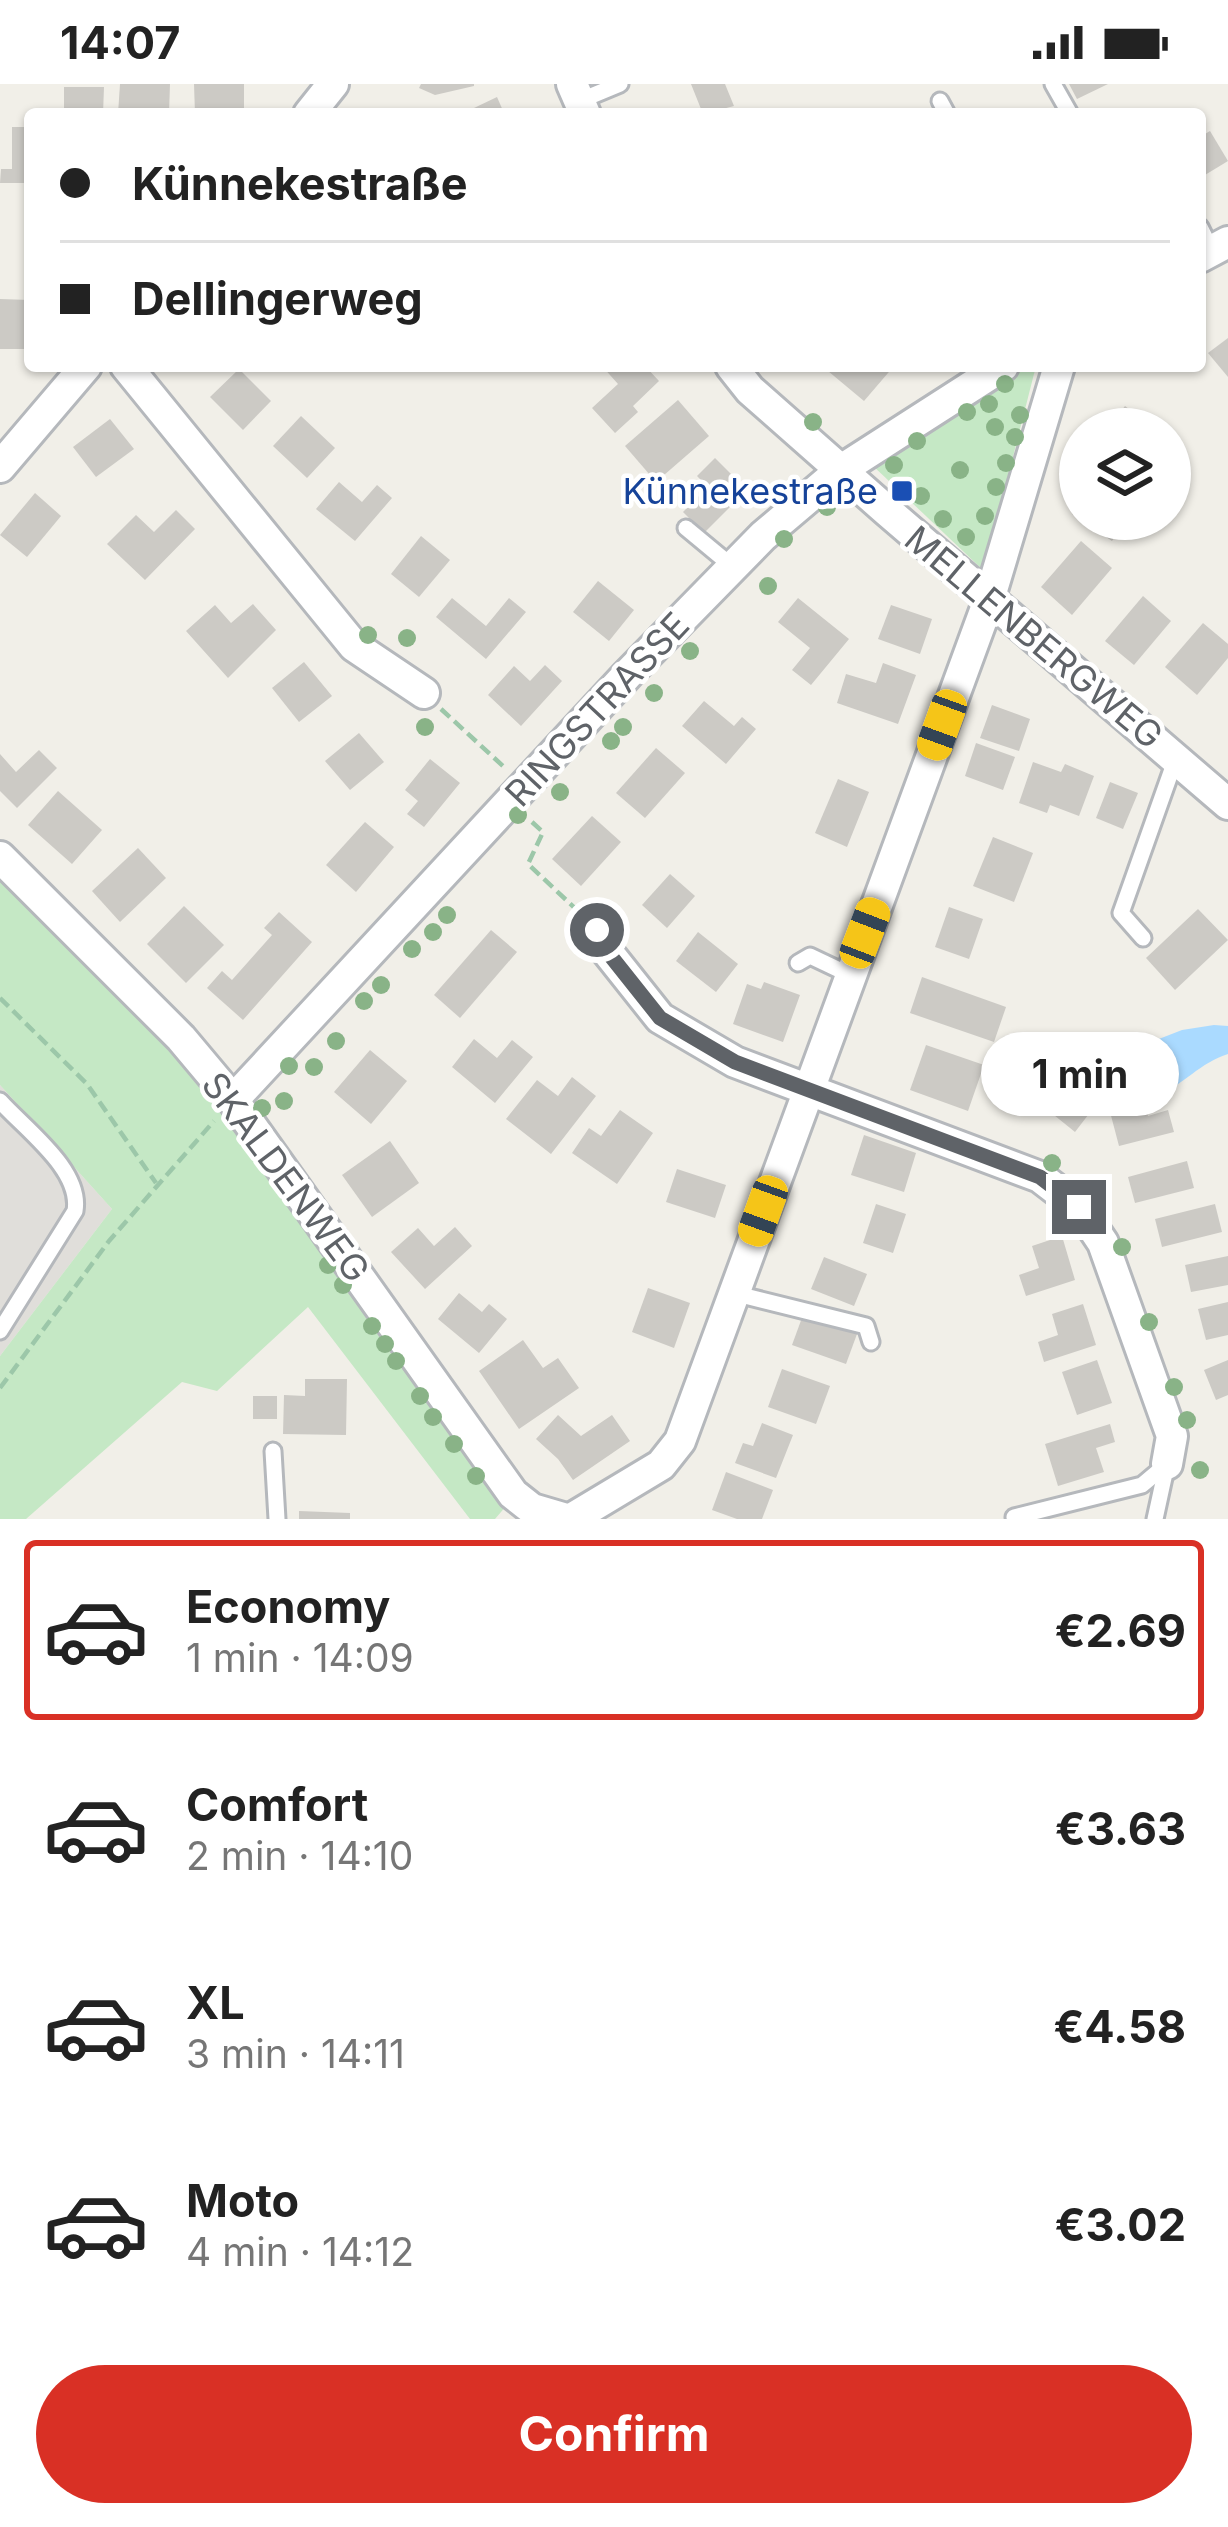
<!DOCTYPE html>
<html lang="en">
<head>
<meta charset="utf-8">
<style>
	body { margin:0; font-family:Inter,sans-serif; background:#f2f2f2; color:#222; height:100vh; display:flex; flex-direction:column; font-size:45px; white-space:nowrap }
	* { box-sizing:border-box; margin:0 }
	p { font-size:39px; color:#767676 }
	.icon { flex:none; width:66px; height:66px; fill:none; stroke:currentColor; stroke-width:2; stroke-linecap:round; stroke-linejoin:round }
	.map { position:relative; height:1435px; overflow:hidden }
	.drawer { display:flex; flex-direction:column; background:#fff; flex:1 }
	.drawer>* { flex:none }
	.banner { position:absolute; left:24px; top:24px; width:1182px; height:264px; border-radius:12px; box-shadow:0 3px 9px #0004; display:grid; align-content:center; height:264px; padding:0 36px; background:#fff }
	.controls { position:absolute; left:1059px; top:324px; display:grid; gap:24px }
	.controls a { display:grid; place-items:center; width:132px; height:132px; border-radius:50%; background:#fff; box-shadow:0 3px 9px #0004; font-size:60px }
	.end { position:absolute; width:54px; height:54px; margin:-27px; border:15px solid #5f6368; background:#fff; box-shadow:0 0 0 6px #fff }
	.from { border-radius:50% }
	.bubble { position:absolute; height:84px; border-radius:42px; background:#fff; box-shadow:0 3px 9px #0004; font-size:39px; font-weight:700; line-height:84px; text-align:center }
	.car { position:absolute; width:36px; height:72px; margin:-36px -18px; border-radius:15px; box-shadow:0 0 9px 3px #0007; background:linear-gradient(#f5c518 24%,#345 0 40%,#f5c518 0 76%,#345 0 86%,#f5c518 0) }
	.banner b { display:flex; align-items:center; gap:42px; height:114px; font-size:45px }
	.banner b+b { border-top:3px solid #e0e0e0 }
	.banner i { width:30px; height:30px; background:#222 }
	ul { padding:21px 0 0; list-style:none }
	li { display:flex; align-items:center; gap:36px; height:180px; margin:0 24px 18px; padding:0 12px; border:6px solid transparent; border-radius:12px }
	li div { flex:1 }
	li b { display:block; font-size:45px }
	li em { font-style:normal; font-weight:700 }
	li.active { border-color:#d93025 }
	li>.icon { width:108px; height:108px; stroke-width:1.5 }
	.action { display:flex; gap:24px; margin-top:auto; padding:24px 36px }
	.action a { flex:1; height:138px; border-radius:72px; background:#d93025; color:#fff; font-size:48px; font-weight:700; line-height:138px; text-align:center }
	.status { display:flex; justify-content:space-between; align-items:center; height:84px; padding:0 60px; background:#fff; direction:ltr }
	.status svg { height:33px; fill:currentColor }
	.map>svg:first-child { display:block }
	.industrial { fill:#e0deda }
	.green { fill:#c5e8c5 }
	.water { fill:#aadaff }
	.building { fill:#cccac5 }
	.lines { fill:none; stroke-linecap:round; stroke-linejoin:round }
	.service-casing { stroke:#b5b8bc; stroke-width:21 }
	.minor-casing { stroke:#b5b8bc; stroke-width:36 }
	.path { stroke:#9cc7a9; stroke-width:4.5; stroke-dasharray:12 6; stroke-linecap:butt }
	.service { stroke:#fff; stroke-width:15 }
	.minor { stroke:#fff; stroke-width:30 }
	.tree { fill:#89b387 }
	.route { stroke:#5f6368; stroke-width:15 }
	.transit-dot { fill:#1a4fb4; stroke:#fff; stroke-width:4.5 }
	.labels { text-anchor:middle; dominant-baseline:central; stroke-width:9; stroke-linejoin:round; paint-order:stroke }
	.transit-label { font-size:36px; fill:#164399; stroke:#fff; text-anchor:end }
	.street-label { font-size:36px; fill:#5f6368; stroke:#fff }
</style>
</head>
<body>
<div class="status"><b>14:07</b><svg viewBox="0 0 49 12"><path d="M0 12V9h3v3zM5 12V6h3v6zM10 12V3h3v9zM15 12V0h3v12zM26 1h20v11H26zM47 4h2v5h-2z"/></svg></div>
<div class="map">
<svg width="1228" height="1435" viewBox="0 0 1228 1435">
	<rect width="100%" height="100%" fill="#f1efe8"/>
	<polygon class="industrial" points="0,1001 112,1125 0,1272"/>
	<g class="green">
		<polygon points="1024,282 1036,282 984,487 871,380"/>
		<polygon points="0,783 224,1016 507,1421 495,1435 470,1435 308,1223 217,1307 182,1298 26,1435 0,1435 0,1272 112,1125 0,1001"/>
	</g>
	<path class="water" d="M1214,941L1228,942V970C1201,978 1183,1001 1157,1012L1138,1005L1126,983L1128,967L1182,946Z"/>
	<g class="building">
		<polygon points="120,0 170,0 169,30 118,30"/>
		<polygon points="194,0 244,0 244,30 195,30"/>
		<polygon points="421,0 474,0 474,2 435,11 419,4"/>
		<polygon points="691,0 725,0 734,22 703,30"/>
		<polygon points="1069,0 1108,0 1077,15"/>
		<polygon points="64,3 104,3 103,30 64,30"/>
		<polygon points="497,13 504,29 476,30 474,24"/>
		<polygon points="12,43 30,43 30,99 0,99 1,85 12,85"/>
		<polygon points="1210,47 1228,77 1200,94 1200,53"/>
		<polygon points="0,215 30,216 30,265 0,265"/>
		<polygon points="1228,254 1228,293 1208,269"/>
		<polygon points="602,282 645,282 659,297 633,322 638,328 615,349 592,324 618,300"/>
		<polygon points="822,282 894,282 864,317"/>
		<polygon points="239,285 271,317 243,346 210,313"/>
		<polygon points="678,316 709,352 656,398 625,362"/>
		<polygon points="1125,322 1155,345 1107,345"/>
		<polygon points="301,332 335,364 307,394 273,362"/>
		<polygon points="110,335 134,365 96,393 73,363"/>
		<polygon points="1170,357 1183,366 1170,382"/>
		<polygon points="715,374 747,406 704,449 683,428 708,403 697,392"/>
		<polygon points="339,398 362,418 377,401 392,414 355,457 316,425"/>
		<polygon points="35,409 61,432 27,473 0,451"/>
		<polygon points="1080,418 1080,435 1127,435 1112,457 1072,430"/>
		<polygon points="176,426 195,445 145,496 107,460 136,431 154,448"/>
		<polygon points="421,452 450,476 419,513 391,490"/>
		<polygon points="1081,457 1112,484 1072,531 1041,503"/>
		<polygon points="598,497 634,526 609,557 573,528"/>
		<polygon points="1143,512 1171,537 1134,581 1105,557"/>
		<polygon points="452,514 486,542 509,514 526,528 486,575 436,533"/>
		<polygon points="798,514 849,555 811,601 792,586 810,564 778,538"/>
		<polygon points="253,520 276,546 228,594 186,547 215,521 231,539"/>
		<polygon points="891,521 932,535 920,570 878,555"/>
		<polygon points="1203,539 1228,560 1228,574 1197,611 1165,583"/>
		<polygon points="304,578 332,612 299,638 272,604"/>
		<polygon points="883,579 916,591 898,640 837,619 846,590 876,599"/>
		<polygon points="545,581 562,597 521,642 488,611 514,582 530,597"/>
		<polygon points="704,617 734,642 742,633 756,645 726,680 682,642"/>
		<polygon points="992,621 1030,635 1019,667 980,654"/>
		<polygon points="359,649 384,678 350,706 325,677"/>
		<polygon points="976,659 1015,673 1003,706 965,692"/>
		<polygon points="656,664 685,689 645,734 616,709"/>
		<polygon points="39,666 57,684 17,724 0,707 0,670 16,688"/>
		<polygon points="430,675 460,699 424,743 407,730 418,717 405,706"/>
		<polygon points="1033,678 1061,688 1065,680 1094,692 1079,732 1050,721 1047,729 1019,719"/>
		<polygon points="838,695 869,708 847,763 815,749"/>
		<polygon points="1110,698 1138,709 1123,745 1096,734"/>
		<polygon points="58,707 102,746 72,780 28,741"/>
		<polygon points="592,732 621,758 581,802 552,775"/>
		<polygon points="365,738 394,763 356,808 326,781"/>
		<polygon points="993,753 1033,769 1014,818 973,802"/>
		<polygon points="138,764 166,794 120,838 92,807"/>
		<polygon points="670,790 695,812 667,844 642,821"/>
		<polygon points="184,822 224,861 186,899 147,860"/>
		<polygon points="949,823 983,835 969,875 935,863"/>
		<polygon points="1198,825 1228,856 1175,906 1146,874"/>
		<polygon points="279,828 312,858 243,936 207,904 222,887 232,896 272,851 264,844"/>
		<polygon points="491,846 517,868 460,934 434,911"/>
		<polygon points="698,848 738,880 716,908 676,877"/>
		<polygon points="922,893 1006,923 994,958 910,929"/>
		<polygon points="764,898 800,911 783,958 733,940 747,900 761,905"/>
		<polygon points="474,955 497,974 512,956 533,973 495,1019 452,983"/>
		<polygon points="926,961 984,981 968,1027 910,1006"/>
		<polygon points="370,966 407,997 371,1040 334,1008"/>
		<polygon points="1079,989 1105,1009 1075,1048 1049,1027"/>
		<polygon points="572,993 596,1012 551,1070 506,1035 537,996 558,1012"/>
		<polygon points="1144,1015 1148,1032 1168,1026 1174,1048 1119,1062 1109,1024"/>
		<polygon points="620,1026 653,1049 617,1100 572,1069 589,1044 601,1052"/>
		<polygon points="864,1051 916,1069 904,1108 851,1091"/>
		<polygon points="390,1057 419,1099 372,1133 342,1091"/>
		<polygon points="1187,1077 1194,1104 1135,1119 1128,1093"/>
		<polygon points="677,1085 726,1101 715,1134 666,1118"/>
		<polygon points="876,1120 906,1130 893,1169 863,1159"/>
		<polygon points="1215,1120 1222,1148 1162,1163 1155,1135"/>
		<polygon points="455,1143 472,1162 425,1205 391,1168 418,1144 434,1162"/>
		<polygon points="1062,1152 1075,1196 1026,1212 1019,1191 1039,1184 1032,1162"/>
		<polygon points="1228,1172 1228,1201 1191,1208 1185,1181"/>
		<polygon points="824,1173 867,1190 854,1222 811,1205"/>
		<polygon points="648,1204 690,1219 674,1264 632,1248"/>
		<polygon points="459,1209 482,1228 489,1220 507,1235 479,1269 438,1235"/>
		<polygon points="1228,1218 1228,1251 1206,1256 1198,1225"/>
		<polygon points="1083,1220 1096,1261 1044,1278 1038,1258 1058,1251 1052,1230"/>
		<polygon points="803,1231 857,1250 846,1280 792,1261"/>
		<polygon points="523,1256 543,1284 558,1274 579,1304 519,1345 479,1287"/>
		<polygon points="1097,1276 1112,1319 1077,1331 1062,1288"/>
		<polygon points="1228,1276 1228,1311 1216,1316 1204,1286"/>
		<polygon points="782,1285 830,1302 816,1340 768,1323"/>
		<polygon points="305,1295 347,1295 346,1351 283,1350 284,1311 305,1312"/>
		<rect x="253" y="1312" width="24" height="23"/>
		<polygon points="558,1331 581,1352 612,1331 630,1357 573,1396 558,1375 536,1355"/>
		<polygon points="762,1339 793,1351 776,1394 735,1379 743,1359 753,1362"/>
		<polygon points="1110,1340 1115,1358 1096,1364 1104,1388 1058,1402 1045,1360"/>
		<polygon points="726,1388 773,1406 762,1435 737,1435 712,1426"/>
		<polygon points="299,1427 350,1429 350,1435 299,1435"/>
	</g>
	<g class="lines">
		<g class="service-casing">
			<g id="service">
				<polyline points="1053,0 1070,30"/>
				<polyline points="579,17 620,0"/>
				<polyline points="940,17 947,30"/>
				<polyline points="1200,143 1212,167"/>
				<polyline points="686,444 733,483"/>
				<polyline points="1143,854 1121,829 1176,674"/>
				<polyline points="798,879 810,872 850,891"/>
				<path d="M0,1017C26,1046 82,1086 75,1127L0,1247"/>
				<polyline points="733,1209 866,1242 871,1258"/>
				<polyline points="273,1367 277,1435"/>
				<polyline points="1014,1433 1142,1401 1167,1380"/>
				<polyline points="1155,1435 1167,1380"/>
			</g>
		</g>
		<g class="minor-casing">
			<g id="minor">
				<polyline points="572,0 585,30"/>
				<polyline points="309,30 333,0"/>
				<polyline points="1200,173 1228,158"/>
				<polyline points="126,282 354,562 424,609"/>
				<polyline points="731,282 750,306 886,426 1228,720"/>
				<polyline points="0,383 86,282"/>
				<polyline points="0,773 181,954 233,1016 513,1410 532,1425 566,1435"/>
				<polyline points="597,846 602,861 660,934 735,978 1040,1093 1079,1123 1103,1159 1172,1352 1167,1380"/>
				<polyline points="233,1016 627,591 763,452 841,386 1003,282"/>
				<polyline points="571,1435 661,1381 680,1357 989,516 1059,282"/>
			</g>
		</g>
		<g class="path">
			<polyline points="441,625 504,683"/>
			<polyline points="532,738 543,748 528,780 579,828"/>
			<polyline points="0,914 87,1000 156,1099"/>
			<polyline points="0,1304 109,1157 214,1037"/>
		</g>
		<use href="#service" class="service"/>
		<use href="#minor" class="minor"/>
	</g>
	<g class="tree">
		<circle cx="1005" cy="300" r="9"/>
		<circle cx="989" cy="320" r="9"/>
		<circle cx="967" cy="328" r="9"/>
		<circle cx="1020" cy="331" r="9"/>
		<circle cx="813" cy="338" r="9"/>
		<circle cx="995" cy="343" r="9"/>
		<circle cx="1015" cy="353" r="9"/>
		<circle cx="917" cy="357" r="9"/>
		<circle cx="1006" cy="379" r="9"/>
		<circle cx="894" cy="381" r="9"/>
		<circle cx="960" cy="386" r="9"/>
		<circle cx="996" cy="403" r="9"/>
		<circle cx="921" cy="412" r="9"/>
		<circle cx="827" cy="423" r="9"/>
		<circle cx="985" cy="432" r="9"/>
		<circle cx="943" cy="435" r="9"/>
		<circle cx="966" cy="453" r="9"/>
		<circle cx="784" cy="455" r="9"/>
		<circle cx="768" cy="502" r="9"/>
		<circle cx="368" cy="551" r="9"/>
		<circle cx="407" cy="554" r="9"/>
		<circle cx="690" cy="567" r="9"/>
		<circle cx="654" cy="609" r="9"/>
		<circle cx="425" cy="643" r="9"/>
		<circle cx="623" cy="643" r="9"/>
		<circle cx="611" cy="657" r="9"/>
		<circle cx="560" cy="708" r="9"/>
		<circle cx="518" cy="731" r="9"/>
		<circle cx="447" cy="831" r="9"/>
		<circle cx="433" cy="848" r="9"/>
		<circle cx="412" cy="865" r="9"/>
		<circle cx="381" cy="901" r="9"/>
		<circle cx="364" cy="917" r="9"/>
		<circle cx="336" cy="957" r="9"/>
		<circle cx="289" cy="982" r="9"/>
		<circle cx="314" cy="983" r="9"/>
		<circle cx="284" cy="1017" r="9"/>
		<circle cx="262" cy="1024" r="9"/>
		<circle cx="1052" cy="1079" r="9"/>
		<circle cx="1122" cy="1163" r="9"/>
		<circle cx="328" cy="1181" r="9"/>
		<circle cx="343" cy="1201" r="9"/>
		<circle cx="1149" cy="1238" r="9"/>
		<circle cx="372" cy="1242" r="9"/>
		<circle cx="385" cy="1260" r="9"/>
		<circle cx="396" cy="1277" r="9"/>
		<circle cx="1174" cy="1303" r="9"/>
		<circle cx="420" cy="1312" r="9"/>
		<circle cx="433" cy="1333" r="9"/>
		<circle cx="1187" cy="1336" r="9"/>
		<circle cx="454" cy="1360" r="9"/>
		<circle cx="1200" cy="1386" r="9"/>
		<circle cx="476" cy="1392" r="9"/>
	</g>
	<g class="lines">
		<polyline class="route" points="597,846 602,861 660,934 735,978 1040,1093 1079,1123"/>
	</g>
	<rect class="transit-dot" x="890" y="395" width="24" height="24" rx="6"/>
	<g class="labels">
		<g class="transit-label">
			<text x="878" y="407">Künnekestraße</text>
		</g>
		<g class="street-label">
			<text transform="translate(1034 553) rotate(40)">MELLENBERGWEG</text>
			<text transform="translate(597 625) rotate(-47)">RINGSTRASSE</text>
			<text transform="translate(286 1093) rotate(53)">SKALDENWEG</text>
		</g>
	</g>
</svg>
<div class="controls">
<a><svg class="icon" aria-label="layers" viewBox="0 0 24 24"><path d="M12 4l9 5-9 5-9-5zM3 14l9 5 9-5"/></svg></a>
</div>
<i class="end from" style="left:597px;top:846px"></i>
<i class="end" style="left:1079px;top:1123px"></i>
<div class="bubble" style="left:981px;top:948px;width:198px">1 min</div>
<i class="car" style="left:942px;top:641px;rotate:200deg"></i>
<i class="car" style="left:865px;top:849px;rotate:21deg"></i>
<i class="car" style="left:763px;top:1127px;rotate:200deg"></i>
<div class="banner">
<b><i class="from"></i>Künnekestraße</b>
<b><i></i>Dellingerweg</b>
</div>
</div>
<section class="drawer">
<ul>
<li class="active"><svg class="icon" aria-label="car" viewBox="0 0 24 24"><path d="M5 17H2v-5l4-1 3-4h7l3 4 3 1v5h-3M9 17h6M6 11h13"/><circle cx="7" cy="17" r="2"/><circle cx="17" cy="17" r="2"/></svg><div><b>Economy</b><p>1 min · 14:09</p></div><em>€2.69</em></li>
<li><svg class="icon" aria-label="car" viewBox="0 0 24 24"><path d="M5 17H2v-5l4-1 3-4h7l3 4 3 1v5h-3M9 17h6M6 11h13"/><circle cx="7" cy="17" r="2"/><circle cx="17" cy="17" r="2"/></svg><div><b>Comfort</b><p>2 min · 14:10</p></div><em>€3.63</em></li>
<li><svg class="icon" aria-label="car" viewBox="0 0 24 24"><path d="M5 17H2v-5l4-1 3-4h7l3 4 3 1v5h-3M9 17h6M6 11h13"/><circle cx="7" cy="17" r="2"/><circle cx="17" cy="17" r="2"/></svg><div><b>XL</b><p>3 min · 14:11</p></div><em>€4.58</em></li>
<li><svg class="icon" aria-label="car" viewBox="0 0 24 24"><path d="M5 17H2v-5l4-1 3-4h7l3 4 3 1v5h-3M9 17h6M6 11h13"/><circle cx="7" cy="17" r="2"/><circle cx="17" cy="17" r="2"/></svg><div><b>Moto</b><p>4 min · 14:12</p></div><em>€3.02</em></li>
</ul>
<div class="action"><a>Confirm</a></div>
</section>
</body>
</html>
